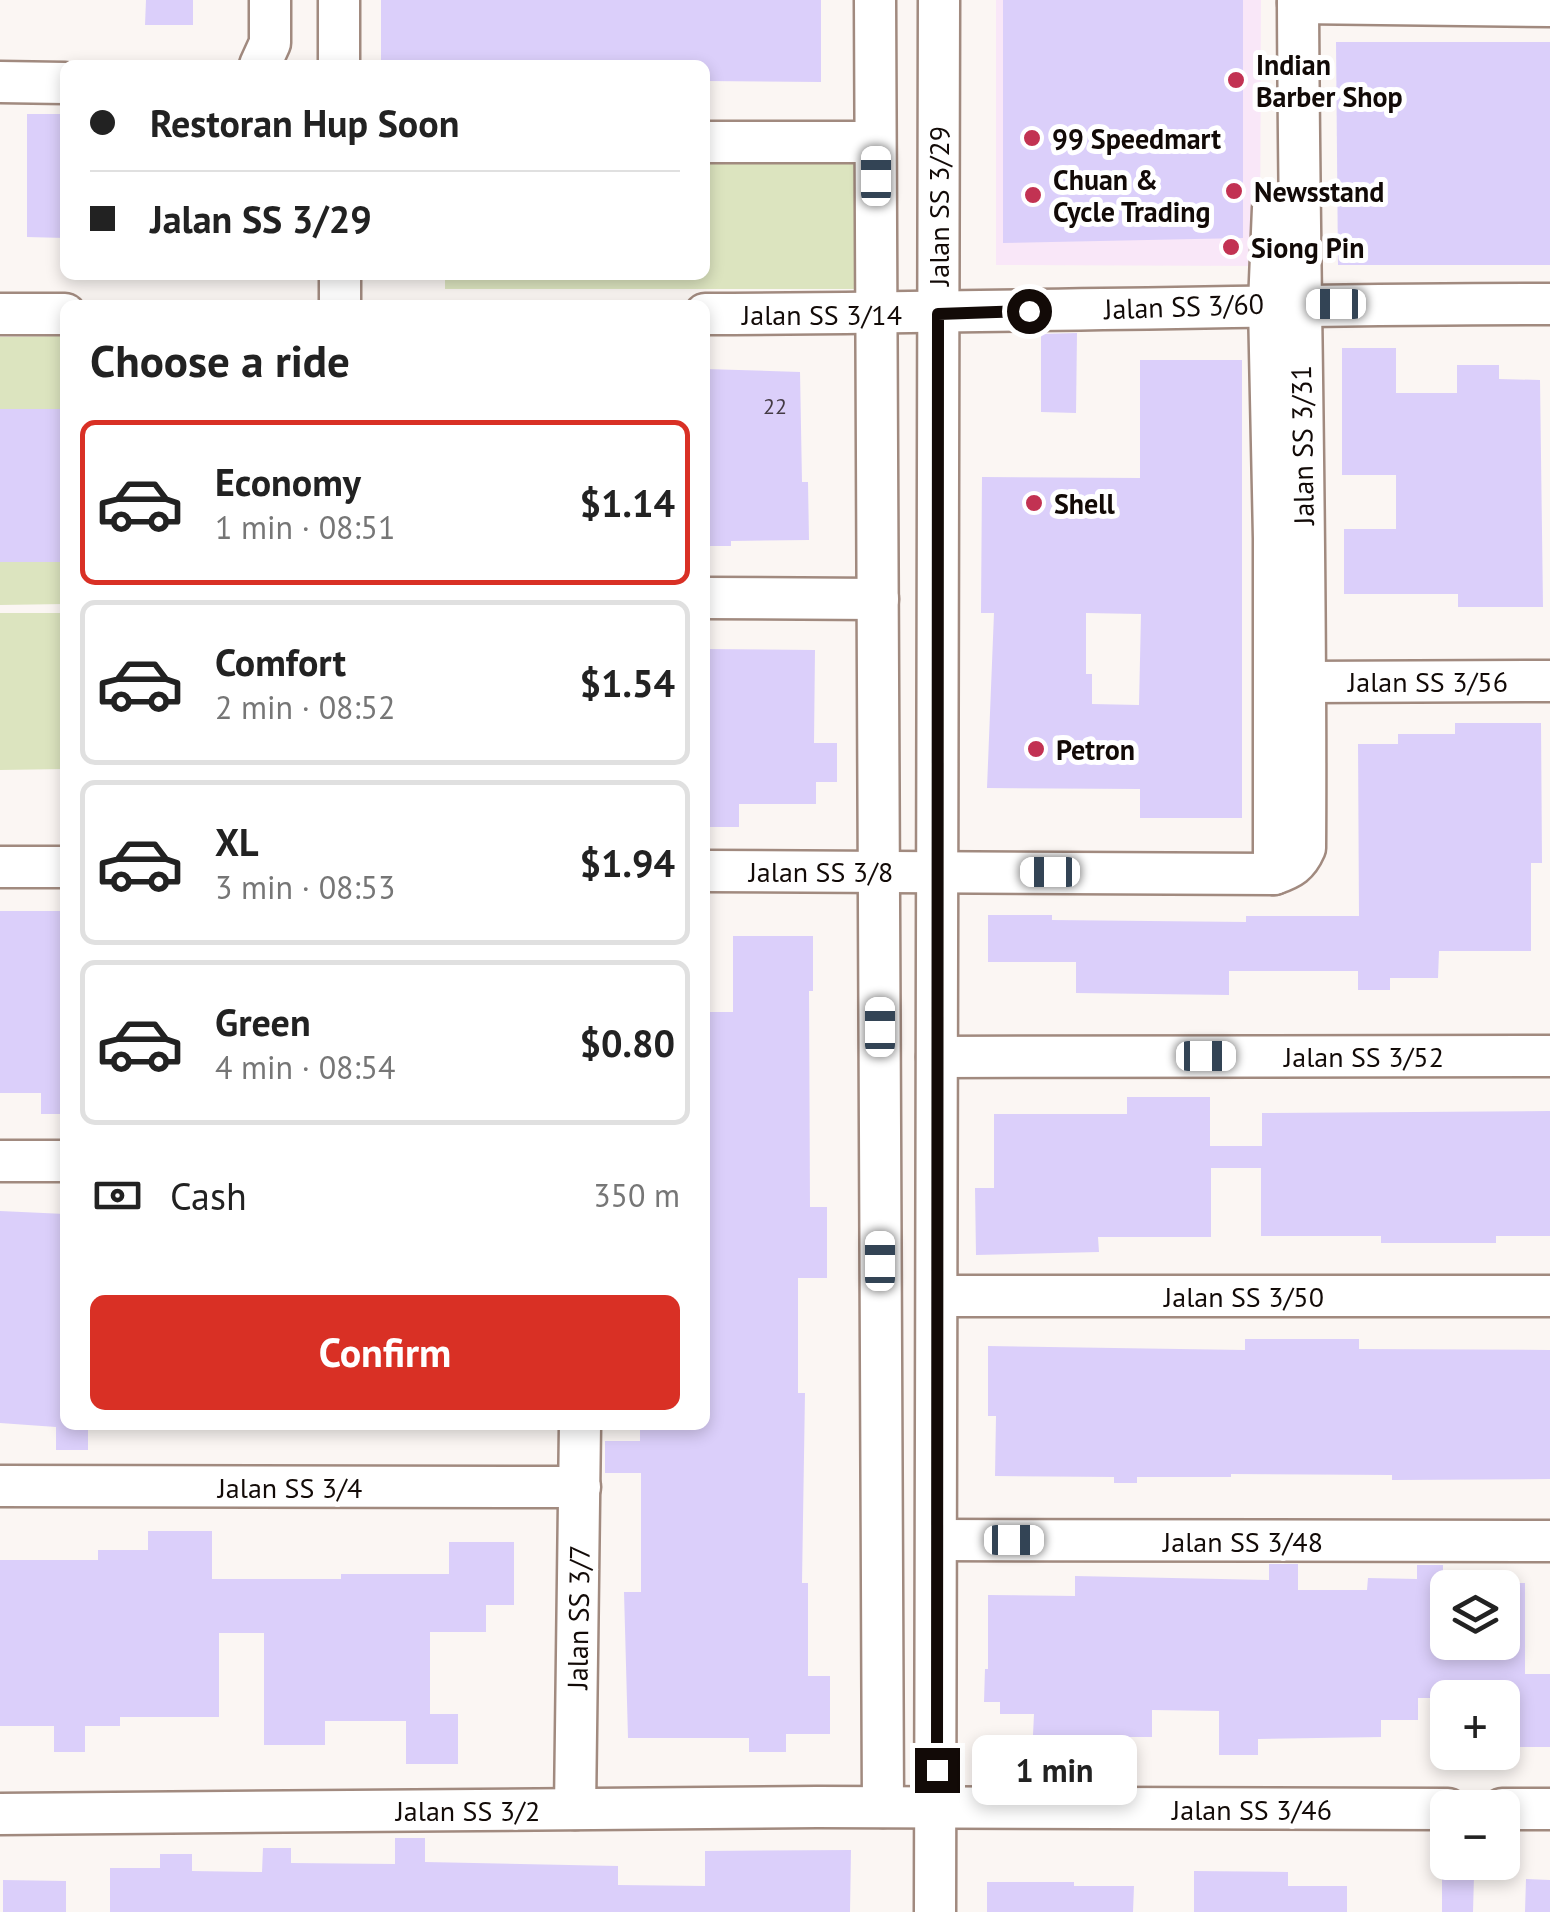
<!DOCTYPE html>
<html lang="en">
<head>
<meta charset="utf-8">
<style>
	body { margin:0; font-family:"PT Sans",sans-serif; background:#f2f2f2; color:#222; height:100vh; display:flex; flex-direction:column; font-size:38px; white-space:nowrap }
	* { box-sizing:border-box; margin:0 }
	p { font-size:32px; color:#767676 }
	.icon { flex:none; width:55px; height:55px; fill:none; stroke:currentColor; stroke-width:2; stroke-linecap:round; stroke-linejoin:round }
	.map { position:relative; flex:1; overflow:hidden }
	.details { position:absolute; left:60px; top:300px; width:650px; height:1130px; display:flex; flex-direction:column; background:#fff; border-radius:15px; box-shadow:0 5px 15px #0003 }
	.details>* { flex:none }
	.guide { position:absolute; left:60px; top:60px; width:650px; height:220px; border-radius:15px; box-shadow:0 5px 15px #0003; display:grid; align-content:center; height:220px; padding:0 30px; background:#fff }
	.controls { position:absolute; left:1430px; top:1570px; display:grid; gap:20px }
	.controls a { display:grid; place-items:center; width:90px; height:90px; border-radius:15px; background:#fff; box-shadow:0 5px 15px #0003; font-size:50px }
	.end { position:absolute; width:45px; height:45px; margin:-22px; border:12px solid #120a07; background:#fff; box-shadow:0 0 0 5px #fff }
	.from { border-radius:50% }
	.bubble { position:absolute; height:70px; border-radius:15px; background:#fff; box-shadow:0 5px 15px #0003; font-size:32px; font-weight:600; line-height:70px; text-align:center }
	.car { position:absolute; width:30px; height:60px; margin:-30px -15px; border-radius:12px; box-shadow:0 0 8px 2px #0007; background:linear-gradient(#fff 24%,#345 0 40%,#fff 0 76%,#345 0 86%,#fff 0) }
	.guide b { display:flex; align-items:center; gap:35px; height:95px; font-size:38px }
	.guide b+b { border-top:2px solid #e0e0e0 }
	.guide i { width:25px; height:25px; background:#222 }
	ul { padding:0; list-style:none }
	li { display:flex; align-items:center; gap:30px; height:165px; margin:0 20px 15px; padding:0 10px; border:5px solid #e0e0e0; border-radius:15px }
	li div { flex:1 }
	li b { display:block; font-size:38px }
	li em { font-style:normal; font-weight:600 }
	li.selected { border-color:#d93025 }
	li>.icon { width:90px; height:90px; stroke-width:1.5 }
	h2 { padding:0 30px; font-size:45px; line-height:120px }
	.pay { display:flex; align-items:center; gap:25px; height:110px; padding:0 30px; font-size:38px }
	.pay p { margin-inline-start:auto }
	.cta { display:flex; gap:20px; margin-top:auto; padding:20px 30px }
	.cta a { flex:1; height:115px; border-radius:15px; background:#d93025; color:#fff; font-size:40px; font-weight:600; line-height:115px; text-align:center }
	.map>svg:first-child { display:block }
	.commercial { fill:#f9e7f8 }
	.green { fill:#dce4bf }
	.building { fill:#dbcffa; fill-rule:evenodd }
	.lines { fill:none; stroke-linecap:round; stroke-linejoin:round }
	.minor-casing { stroke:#a18a7f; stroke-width:45 }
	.minor { stroke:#fff; stroke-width:40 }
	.route { stroke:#120a07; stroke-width:12 }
	.poi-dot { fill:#c23252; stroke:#fff; stroke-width:4 }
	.labels { text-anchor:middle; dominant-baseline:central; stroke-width:10; stroke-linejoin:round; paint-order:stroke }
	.number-label { font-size:22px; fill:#443b44 }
	.poi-label { font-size:28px; font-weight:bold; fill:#120a07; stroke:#fff; text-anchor:start }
	.street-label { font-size:28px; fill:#120a07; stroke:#fff }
</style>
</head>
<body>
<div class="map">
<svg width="1550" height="1912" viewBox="0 0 1550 1912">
	<rect width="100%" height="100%" fill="#fbf6f3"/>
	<polygon class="commercial" points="996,0 1261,0 1260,266 996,265"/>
	<g class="green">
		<polygon points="705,154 858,154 858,289 445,289 445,275 705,275"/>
		<polygon points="65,336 65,604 0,605 0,337"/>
		<polygon points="0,613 65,613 65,769 0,770"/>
	</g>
	<g class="building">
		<polygon points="146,0 193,0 193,25 145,25"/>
		<polygon points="381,0 821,0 821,82 705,81 705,65 381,65"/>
		<polygon points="1003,0 1243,0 1243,238 1003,243"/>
		<polygon points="1336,42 1550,42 1550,265 1338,265"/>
		<polygon points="27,114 65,114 65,238 27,237"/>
		<polygon points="1077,333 1076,413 1041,412 1041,334"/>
		<polygon points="1342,348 1396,348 1396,393 1457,393 1457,365 1499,365 1499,379 1540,380 1543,607 1458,607 1458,594 1344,594 1344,529 1396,529 1396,475 1342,475"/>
		<path d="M1140,360H1242V818H1140V789L987,788L994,613H981L982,477L1140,478ZM1086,613L1141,614L1139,705L1092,704V674H1086Z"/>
		<polygon points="705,369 800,372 802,482 808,482 809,540 731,541 731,546 705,546"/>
		<rect x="0" y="409" width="65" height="153"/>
		<polygon points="705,649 815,650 814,743 837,743 837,782 816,782 816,804 739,804 739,827 705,827"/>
		<polygon points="1455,723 1541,723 1542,863 1531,863 1531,951 1439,951 1438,978 1390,978 1390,990 1358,990 1358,971 1229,971 1229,995 1076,993 1076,962 988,962 988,915 1052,915 1052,920 1246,922 1246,916 1359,916 1358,744 1398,744 1398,734 1455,734"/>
		<polygon points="0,911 65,911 65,1114 41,1114 41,1093 0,1093"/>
		<polygon points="733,936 813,936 813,991 809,991 810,1207 827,1207 827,1278 798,1278 798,1393 805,1393 802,1583 808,1583 808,1676 830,1676 830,1734 786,1734 786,1752 749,1752 749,1738 628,1738 624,1592 641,1592 641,1473 605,1473 605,1441 640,1441 640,1425 705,1425 705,1012 733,1012"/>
		<polygon points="1127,1097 1210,1097 1210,1146 1262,1146 1262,1113 1550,1111 1550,1236 1496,1236 1496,1243 1381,1243 1381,1236 1261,1236 1261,1168 1211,1168 1211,1237 1098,1237 1099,1252 976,1255 975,1188 994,1188 994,1114 1127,1114"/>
		<polygon points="0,1211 65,1214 65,1425 88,1425 88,1450 56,1450 56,1427 0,1423"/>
		<polygon points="1245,1339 1359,1339 1359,1349 1550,1350 1550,1479 1392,1480 1392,1475 1231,1474 1231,1477 1137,1477 1137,1483 1114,1483 1114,1477 995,1476 996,1416 988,1416 988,1346 1245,1350"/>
		<polygon points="148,1531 212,1531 212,1579 341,1579 341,1574 449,1574 449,1542 514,1542 514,1605 486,1605 486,1632 430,1632 430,1714 458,1714 458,1764 406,1764 406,1721 325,1721 325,1745 264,1745 264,1633 219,1633 219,1717 120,1717 120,1726 85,1726 85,1752 54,1752 54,1726 0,1726 0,1560 98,1560 98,1550 148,1550"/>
		<polygon points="1269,1564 1298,1564 1298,1590 1367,1590 1368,1578 1417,1579 1417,1565 1443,1565 1442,1642 1502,1642 1502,1583 1525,1583 1525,1674 1550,1674 1550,1747 1504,1747 1502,1698 1418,1698 1418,1720 1381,1720 1381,1737 1258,1739 1258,1755 1219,1755 1219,1711 1152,1710 1152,1737 1093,1737 1093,1757 1065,1757 1065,1736 1033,1735 1034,1714 1000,1714 1000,1702 984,1702 985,1669 988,1669 988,1595 1075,1596 1075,1576 1269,1580"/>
		<polygon points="395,1838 425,1838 425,1862 618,1866 618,1885 705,1886 705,1851 851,1850 850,1912 110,1912 110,1868 160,1868 160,1854 192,1854 192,1871 262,1872 263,1848 291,1848 291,1863 395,1864"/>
		<polygon points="1194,1871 1288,1872 1288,1886 1347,1886 1347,1912 1194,1912"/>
		<polygon points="1442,1876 1474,1876 1473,1912 1442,1912"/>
		<polygon points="1526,1879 1550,1880 1550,1912 1525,1912"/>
		<polygon points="3,1880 66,1881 66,1912 3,1912"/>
		<polygon points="987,1882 1074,1882 1074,1886 1134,1886 1133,1912 987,1912"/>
	</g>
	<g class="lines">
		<g class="minor-casing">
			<g id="minor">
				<polyline points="339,0 339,65"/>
				<polyline points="875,0 883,1807"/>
				<polyline points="1298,3 1550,6"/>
				<polyline points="260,65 270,43 270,0"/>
				<polyline points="0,82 65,83"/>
				<polyline points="705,142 875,142"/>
				<polyline points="1273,208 1269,304 1274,538 1274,874"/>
				<polyline points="340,275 340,305"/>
				<polyline points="0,314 65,314"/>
				<path d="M705,314C987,313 1268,304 1550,304"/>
				<polyline points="705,598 878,599"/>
				<polyline points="1306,682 1550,681"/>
				<polyline points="0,867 65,867"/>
				<path d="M705,871L1274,874C1291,868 1298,864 1305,848C1307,566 1299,283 1298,0"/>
				<polyline points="937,1057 1550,1056"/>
				<polyline points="0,1161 65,1161"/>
				<polyline points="937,1296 1550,1296"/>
				<polyline points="0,1486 580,1487"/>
				<polyline points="937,1540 1550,1541"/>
				<polyline points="575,1809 580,1425"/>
				<polyline points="1502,1809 1550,1809"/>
				<polyline points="0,1814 817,1807 1448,1809"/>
				<polyline points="935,1912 939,0"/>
			</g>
		</g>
		<use href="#minor" class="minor"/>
	</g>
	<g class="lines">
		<polyline class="route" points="937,1770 938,314 1029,311"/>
	</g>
	<g class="poi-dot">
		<circle cx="1236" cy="80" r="10"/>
		<circle cx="1032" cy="138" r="10"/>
		<circle cx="1234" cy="191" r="10"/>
		<circle cx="1033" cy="195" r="10"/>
		<circle cx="1231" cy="247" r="10"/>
		<circle cx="1034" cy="503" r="10"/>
		<circle cx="1036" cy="749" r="10"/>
	</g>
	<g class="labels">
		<g class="number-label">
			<text x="775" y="406">22</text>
		</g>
		<g class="poi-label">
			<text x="1256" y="64">Indian<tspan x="1256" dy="32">Barber Shop</tspan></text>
			<text x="1052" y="138">99 Speedmart</text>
			<text x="1053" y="179">Chuan &amp;<tspan x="1053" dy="32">Cycle Trading</tspan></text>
			<text x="1254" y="191">Newsstand</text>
			<text x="1251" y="247">Siong Pin</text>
			<text x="1054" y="503">Shell</text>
			<text x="1056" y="749">Petron</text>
		</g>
		<g class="street-label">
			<text transform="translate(938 206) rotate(-90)">Jalan SS 3/29</text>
			<text transform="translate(1184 306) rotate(-2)">Jalan SS 3/60</text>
			<text x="822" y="314">Jalan SS 3/14</text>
			<text transform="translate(1302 445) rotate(-91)">Jalan SS 3/31</text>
			<text x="1428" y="681">Jalan SS 3/56</text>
			<text x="821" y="871">Jalan SS 3/8</text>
			<text x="1364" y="1056">Jalan SS 3/52</text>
			<text x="1244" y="1296">Jalan SS 3/50</text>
			<text x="290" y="1487">Jalan SS 3/4</text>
			<text x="1243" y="1541">Jalan SS 3/48</text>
			<text transform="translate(578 1617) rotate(-89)">Jalan SS 3/7</text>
			<text x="1252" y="1809">Jalan SS 3/46</text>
			<text x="468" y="1810">Jalan SS 3/2</text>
		</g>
	</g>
</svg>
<div class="controls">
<a><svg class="icon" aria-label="layers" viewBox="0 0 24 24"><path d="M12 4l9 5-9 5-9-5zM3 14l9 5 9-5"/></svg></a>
<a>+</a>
<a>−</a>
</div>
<i class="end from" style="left:1029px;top:311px"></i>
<i class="end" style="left:937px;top:1770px"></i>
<div class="bubble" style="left:972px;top:1735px;width:165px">1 min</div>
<i class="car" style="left:876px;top:176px;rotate:0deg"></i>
<i class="car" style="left:1336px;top:304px;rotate:270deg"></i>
<i class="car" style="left:1050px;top:872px;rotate:270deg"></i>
<i class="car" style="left:880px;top:1027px;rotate:0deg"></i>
<i class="car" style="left:1206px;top:1056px;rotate:90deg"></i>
<i class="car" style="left:880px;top:1261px;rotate:0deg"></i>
<i class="car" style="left:1014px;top:1540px;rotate:90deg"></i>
<div class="guide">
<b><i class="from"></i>Restoran Hup Soon</b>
<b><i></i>Jalan SS 3/29</b>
</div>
<section class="details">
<h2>Choose a ride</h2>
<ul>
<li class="selected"><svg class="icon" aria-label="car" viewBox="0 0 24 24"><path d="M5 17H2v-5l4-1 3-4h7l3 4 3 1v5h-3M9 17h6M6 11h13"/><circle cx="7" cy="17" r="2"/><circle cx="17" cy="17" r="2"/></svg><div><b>Economy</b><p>1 min · 08:51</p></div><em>$1.14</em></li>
<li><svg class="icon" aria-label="car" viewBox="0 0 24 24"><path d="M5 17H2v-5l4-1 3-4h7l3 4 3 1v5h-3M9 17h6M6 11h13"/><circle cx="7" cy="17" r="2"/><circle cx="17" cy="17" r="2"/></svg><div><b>Comfort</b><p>2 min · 08:52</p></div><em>$1.54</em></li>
<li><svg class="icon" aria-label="car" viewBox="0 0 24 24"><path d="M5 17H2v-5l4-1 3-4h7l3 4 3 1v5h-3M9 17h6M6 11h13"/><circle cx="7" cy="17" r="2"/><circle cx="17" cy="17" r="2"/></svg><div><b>XL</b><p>3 min · 08:53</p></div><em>$1.94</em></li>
<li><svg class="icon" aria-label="car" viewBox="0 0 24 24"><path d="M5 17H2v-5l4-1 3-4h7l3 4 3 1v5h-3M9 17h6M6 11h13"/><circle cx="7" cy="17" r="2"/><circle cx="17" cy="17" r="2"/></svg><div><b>Green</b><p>4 min · 08:54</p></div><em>$0.80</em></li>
</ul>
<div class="pay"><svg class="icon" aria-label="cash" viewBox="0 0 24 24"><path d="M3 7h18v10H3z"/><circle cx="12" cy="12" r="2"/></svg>Cash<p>350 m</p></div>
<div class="cta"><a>Confirm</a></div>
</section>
</div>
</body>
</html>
